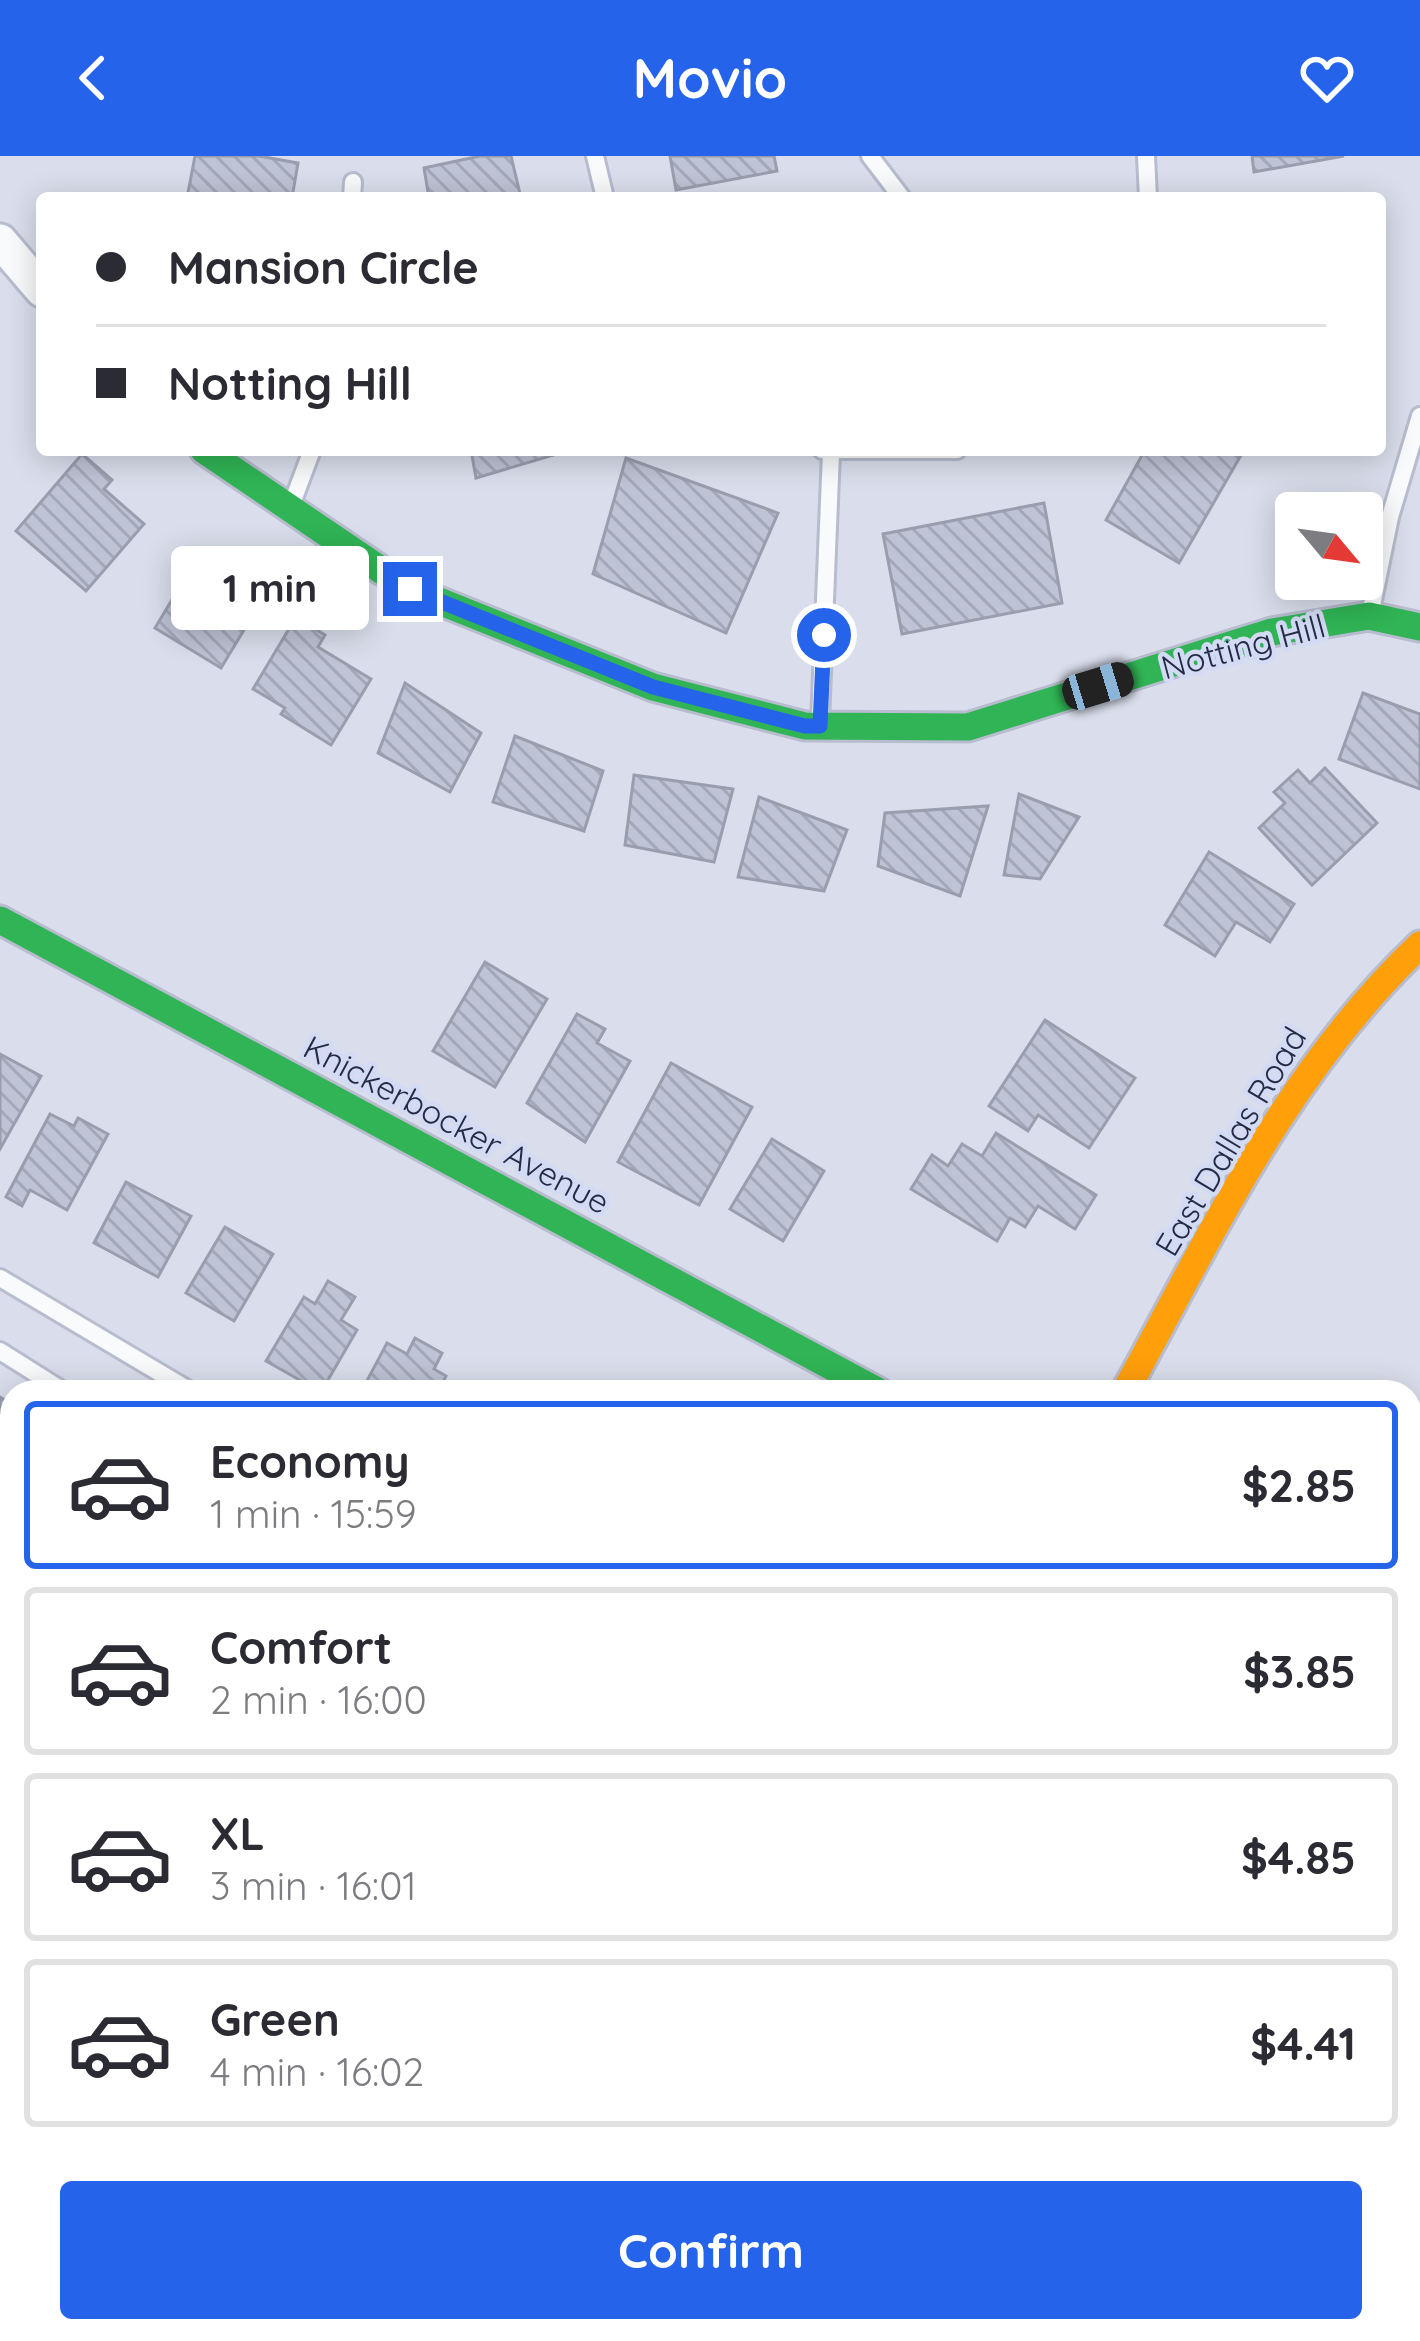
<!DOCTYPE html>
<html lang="en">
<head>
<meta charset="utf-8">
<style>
	body { margin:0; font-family:Quicksand,sans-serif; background:#f7f7f7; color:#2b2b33; height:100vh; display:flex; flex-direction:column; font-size:45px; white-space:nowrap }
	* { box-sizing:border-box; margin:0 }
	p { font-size:39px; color:#7c7c81 }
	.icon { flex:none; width:66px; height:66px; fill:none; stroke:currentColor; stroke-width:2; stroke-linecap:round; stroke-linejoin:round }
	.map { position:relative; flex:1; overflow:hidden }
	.side { position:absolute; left:0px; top:1224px; width:1422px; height:963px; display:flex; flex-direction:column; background:#fff; border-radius:36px 36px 0 0; box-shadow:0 6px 30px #0003 }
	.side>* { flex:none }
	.hud { position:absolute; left:36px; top:36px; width:1350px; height:264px; border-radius:12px; box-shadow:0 6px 30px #0003; display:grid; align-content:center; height:264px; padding:0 60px; background:#fff }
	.needle { width:78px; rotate:119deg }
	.controls { position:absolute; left:1275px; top:336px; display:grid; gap:24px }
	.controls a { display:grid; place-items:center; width:108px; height:108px; border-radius:12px; background:#fff; box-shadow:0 6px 30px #0003; font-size:60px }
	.end { position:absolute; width:54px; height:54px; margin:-27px; border:15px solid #2563eb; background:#fff; box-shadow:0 0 0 6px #fff }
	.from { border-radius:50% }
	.bubble { position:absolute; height:84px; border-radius:12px; background:#fff; box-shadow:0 6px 30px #0003; font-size:39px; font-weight:700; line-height:84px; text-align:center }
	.car { position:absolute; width:36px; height:72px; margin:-36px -18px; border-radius:15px; box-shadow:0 0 9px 3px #0007; background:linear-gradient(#222 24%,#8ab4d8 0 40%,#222 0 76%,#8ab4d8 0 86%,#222 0) }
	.hud b { display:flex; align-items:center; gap:42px; height:114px; font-size:45px }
	.hud b+b { border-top:3px solid #e1e1e2 }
	.hud i { width:30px; height:30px; background:#2b2b33 }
	ul { padding:21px 0 0; list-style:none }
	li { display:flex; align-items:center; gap:36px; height:168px; margin:0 24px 18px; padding:0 36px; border:6px solid #e1e1e2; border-radius:12px }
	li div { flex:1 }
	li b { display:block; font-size:45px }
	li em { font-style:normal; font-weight:700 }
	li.selected { border-color:#2563eb }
	li>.icon { width:108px; height:108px; stroke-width:1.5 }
	.primary-button { display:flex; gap:24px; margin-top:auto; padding:24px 60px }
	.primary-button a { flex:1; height:138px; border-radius:12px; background:#2563eb; color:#fff; font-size:48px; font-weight:700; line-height:138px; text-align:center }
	header { display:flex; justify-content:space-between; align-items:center; height:156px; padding:0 60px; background:#2563eb; color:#fff; font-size:54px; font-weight:700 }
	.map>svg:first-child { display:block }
	.building { fill:url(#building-back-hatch); stroke:#999eae; stroke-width:3 }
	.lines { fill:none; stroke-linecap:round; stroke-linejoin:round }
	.lane-casing { stroke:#b7bcce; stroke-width:22 }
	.street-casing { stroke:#b7bcce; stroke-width:39 }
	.fast-casing { stroke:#b7bcce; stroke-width:33 }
	.slow-casing { stroke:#b7bcce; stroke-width:33 }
	.lane { stroke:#f9fafc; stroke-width:16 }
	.street { stroke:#f9fafc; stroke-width:33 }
	.fast { stroke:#30b455; stroke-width:27 }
	.slow { stroke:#ff9f0a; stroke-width:27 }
	.route { stroke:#2563eb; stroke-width:15 }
	.labels { text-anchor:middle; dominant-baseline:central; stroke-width:9; stroke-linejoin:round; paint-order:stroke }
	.street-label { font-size:33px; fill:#252b44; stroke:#d2daf4 }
</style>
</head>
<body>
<header><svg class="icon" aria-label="back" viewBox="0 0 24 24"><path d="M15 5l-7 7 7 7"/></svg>Movio<svg class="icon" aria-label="heart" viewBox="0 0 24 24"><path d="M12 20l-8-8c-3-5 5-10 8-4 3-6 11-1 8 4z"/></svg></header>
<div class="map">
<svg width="1420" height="2185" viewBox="0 0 1420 2185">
	<defs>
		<pattern id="building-back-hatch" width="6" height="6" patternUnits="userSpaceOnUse" patternTransform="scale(3)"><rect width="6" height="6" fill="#bec3d5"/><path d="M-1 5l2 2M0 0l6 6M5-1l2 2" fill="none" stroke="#a3a8b8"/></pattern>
	</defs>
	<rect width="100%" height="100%" fill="#dadeec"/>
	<g class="building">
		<polygon points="195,0 259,0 298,7 292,42 187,42"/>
		<polygon points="480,0 511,0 521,42 429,42 424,12"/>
		<polygon points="670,0 774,0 777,15 676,34"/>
		<polygon points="1252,0 1344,0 1254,16"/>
		<polygon points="471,294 570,294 476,322"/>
		<polygon points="1145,294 1244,294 1179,407 1106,364"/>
		<polygon points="82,298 112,324 104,333 144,368 86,435 16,375"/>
		<polygon points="626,302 778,357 726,477 593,418"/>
		<polygon points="1044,347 1062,447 902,478 883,378"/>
		<polygon points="199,399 236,421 227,436 256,454 221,512 155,472"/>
		<polygon points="296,461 325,479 318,491 371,523 331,589 281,558 285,552 253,533"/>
		<polygon points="405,527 481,577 450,636 378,597"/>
		<polygon points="1363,537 1420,558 1420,633 1339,603"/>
		<polygon points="515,580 603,615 584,675 493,646"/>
		<polygon points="1325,612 1377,667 1312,729 1259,672 1285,647 1274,636 1298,614 1310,627"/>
		<polygon points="634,619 733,633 714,706 625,689"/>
		<polygon points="1019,638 1079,661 1040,723 1004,719"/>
		<polygon points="759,641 847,674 824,735 738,721"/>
		<polygon points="988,650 960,740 878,710 885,657"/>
		<polygon points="1209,696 1294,748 1270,786 1236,766 1215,800 1165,769"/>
		<polygon points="485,806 547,843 495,931 433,895"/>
		<polygon points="577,858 605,873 597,887 630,905 585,986 527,947"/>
		<polygon points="1045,864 1135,922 1089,992 1038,959 1028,975 989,950"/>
		<polygon points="0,898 41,920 0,993"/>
		<polygon points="671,907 752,951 699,1049 618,1006"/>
		<polygon points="50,958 74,970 78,962 108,978 67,1054 30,1034 22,1050 6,1041"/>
		<polygon points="996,977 1096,1039 1075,1073 1038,1050 1025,1071 1010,1062 997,1085 911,1033 932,999 948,1010 962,988 982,1000"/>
		<polygon points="772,983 824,1015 783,1085 730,1053"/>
		<polygon points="126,1026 191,1060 158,1121 94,1087"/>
		<polygon points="225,1071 273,1098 234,1165 186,1137"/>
		<polygon points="328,1125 355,1141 341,1164 357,1174 321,1236 266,1205 304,1141 315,1148"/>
		<polygon points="415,1182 442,1197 434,1213 446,1220 438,1236 361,1236 387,1187 407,1198"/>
		<polygon points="0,1241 12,1248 12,1312 8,1309 0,1323"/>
	</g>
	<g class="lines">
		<g class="lane-casing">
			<g id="lane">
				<polyline points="595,0 605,42"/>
				<polyline points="870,0 902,42"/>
				<polyline points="1146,0 1148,42"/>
				<polyline points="352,42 353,26"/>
				<polyline points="822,294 957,294"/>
				<polyline points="291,350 312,294"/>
				<polyline points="1370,459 1390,361 1420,260"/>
				<polyline points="820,566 831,297"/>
				<polyline points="0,1122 192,1236"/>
				<polyline points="0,1195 65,1236"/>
				<polyline points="0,1531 12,1538"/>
				<polyline points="0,1616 12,1624"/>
				<polyline points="0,1807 12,1790"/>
				<polyline points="0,1959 12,1967"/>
			</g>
		</g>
		<g class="street-casing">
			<g id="street">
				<polyline points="0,85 42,134"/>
				<polyline points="0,2014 12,2022"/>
				<polyline points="229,2175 243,2185"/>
			</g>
		</g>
		<g class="fast-casing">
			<g id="fast">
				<polyline points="204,294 409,433 653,531 805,570 968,571 1272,476 1369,460 1420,471"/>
				<polyline points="0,764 879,1236"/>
			</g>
		</g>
		<g class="slow-casing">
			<g id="slow">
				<path d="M1125,1236C1211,1079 1288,914 1420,789"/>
				<polyline points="325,2185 330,2175"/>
			</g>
		</g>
		<use href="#lane" class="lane"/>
		<use href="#street" class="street"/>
		<use href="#fast" class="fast"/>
		<use href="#slow" class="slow"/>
	</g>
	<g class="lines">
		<polyline class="route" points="410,433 653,531 805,570 820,570 824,479"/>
	</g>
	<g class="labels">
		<g class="street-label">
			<text transform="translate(1243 490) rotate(-15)">Notting Hill</text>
			<text transform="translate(457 968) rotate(28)">Knickerbocker Avenue</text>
			<text transform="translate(1230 985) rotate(-59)">East Dallas Road</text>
		</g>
	</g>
</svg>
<div class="controls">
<a><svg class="needle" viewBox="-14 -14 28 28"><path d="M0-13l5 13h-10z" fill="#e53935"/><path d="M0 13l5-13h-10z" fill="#7c7c81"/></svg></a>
</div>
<i class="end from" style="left:824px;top:479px"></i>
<i class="end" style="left:410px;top:433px"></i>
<div class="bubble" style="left:171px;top:390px;width:198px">1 min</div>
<i class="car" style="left:1098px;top:530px;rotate:73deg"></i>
<div class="hud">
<b><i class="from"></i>Mansion Circle</b>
<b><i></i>Notting Hill</b>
</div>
<section class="side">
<ul>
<li class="selected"><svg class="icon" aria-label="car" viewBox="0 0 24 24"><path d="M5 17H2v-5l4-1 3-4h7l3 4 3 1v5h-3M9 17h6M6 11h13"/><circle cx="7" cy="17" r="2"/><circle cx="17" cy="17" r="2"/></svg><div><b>Economy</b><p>1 min · 15:59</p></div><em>$2.85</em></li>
<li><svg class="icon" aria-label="car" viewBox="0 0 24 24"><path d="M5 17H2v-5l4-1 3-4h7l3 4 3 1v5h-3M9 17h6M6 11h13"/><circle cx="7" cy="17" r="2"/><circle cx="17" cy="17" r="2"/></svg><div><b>Comfort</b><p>2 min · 16:00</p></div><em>$3.85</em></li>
<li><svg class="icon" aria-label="car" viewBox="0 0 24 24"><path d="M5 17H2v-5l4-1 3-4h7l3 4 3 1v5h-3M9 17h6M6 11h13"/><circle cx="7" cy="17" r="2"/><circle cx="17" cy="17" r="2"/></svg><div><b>XL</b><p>3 min · 16:01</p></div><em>$4.85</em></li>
<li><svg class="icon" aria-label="car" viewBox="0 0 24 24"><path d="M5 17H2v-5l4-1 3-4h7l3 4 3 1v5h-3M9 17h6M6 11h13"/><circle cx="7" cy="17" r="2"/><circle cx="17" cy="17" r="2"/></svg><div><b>Green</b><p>4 min · 16:02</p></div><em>$4.41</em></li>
</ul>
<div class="primary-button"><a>Confirm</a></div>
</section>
</div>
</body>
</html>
